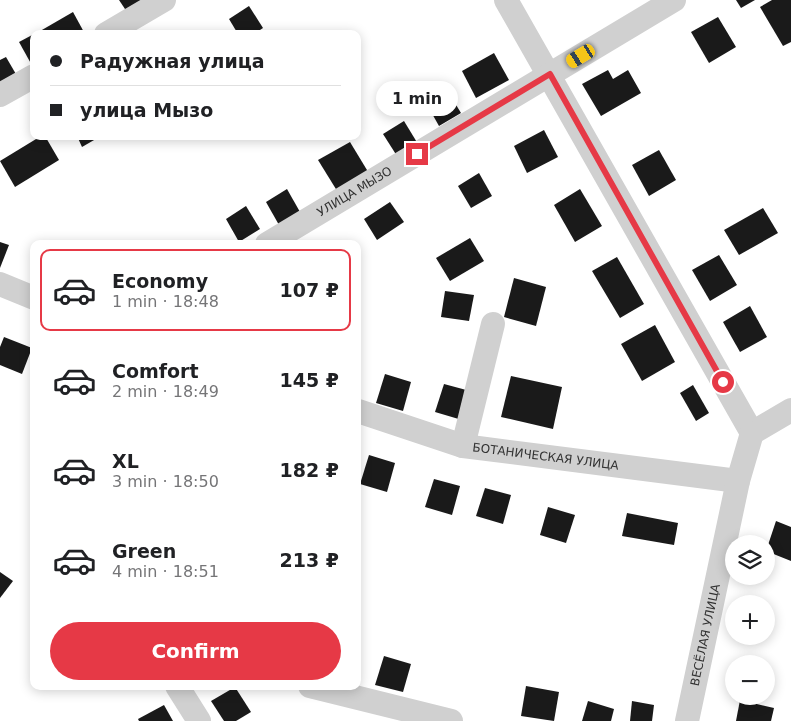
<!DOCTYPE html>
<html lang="en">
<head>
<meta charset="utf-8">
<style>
	body { margin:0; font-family:"DejaVu Sans",sans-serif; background:#f6f6f6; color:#202124; height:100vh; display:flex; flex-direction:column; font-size:19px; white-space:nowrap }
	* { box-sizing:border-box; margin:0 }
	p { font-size:16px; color:#757577 }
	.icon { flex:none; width:28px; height:28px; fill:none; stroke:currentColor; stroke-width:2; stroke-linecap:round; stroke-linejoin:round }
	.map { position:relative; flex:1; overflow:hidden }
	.drawer { position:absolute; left:30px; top:240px; width:331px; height:450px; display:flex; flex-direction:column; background:#fff; border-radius:10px; box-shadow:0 2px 12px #0003 }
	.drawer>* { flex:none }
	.hud { position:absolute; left:30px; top:30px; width:331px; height:110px; border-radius:10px; box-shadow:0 2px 12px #0003; display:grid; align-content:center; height:110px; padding:0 20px; background:#fff }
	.fabs { position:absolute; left:725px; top:535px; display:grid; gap:10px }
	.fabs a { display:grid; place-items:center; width:50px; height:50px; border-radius:50%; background:#fff; box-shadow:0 2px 12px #0003; font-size:25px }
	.end { position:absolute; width:22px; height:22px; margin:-11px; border:6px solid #e63946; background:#fff; box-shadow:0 0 0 2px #fff }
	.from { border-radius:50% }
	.bubble { position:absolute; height:35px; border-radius:18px; background:#fff; box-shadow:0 2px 12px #0003; font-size:16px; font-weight:700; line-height:35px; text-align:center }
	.car { position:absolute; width:15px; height:30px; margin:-15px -8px; border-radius:6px; box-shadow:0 0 4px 1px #0007; background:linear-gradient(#f5c518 24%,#345 0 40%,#f5c518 0 76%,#345 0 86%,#f5c518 0) }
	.hud b { display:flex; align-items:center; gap:18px; height:48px; font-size:19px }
	.hud b+b { border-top:1px solid #e0e0e0 }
	.hud i { width:12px; height:12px; background:#202124 }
	ul { padding:9px 0 0; list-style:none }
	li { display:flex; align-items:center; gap:15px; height:82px; margin:0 10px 8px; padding:0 10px; border:2px solid transparent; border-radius:10px }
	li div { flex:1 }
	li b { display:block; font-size:19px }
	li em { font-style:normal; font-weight:700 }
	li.selected { border-color:#e63946 }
	li>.icon { width:45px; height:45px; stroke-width:1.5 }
	.primary-button { display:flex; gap:10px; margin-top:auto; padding:10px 20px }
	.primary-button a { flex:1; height:58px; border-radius:30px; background:#e63946; color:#fff; font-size:20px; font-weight:700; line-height:58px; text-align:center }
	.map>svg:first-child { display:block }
	.building { fill:#1a1a1a }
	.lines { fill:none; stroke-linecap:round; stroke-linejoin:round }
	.minor { stroke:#d0d0d0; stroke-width:24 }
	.route { stroke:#e63946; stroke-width:6 }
	.labels { text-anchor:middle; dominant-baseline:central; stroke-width:5; stroke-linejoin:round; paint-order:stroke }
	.street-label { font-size:12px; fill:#333; stroke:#fff }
</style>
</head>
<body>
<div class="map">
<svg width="791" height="721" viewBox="0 0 791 721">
	<rect width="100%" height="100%" fill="#fff"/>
	<g class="building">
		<polygon points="119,0 147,0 127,12"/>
		<polygon points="736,0 755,0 741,8"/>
		<polygon points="772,0 791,0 791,42 783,46 760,7"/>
		<polygon points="249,6 263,28 254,34 238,34 229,19"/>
		<polygon points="73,12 85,34 35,34"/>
		<polygon points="718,17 736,47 709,63 691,32"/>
		<polygon points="34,34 34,69 19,42"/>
		<polygon points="494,53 509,80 476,98 462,71"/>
		<polygon points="6,57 20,81 0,93 0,60"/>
		<polygon points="608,70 613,79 628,70 641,93 601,116 582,84"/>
		<polygon points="447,90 461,113 439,126 426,103"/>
		<polygon points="404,121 418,144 397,156 383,134"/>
		<polygon points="544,130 558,157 527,173 514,146"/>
		<polygon points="41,136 45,136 59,160 15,187 0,161"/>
		<polygon points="77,136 101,136 82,147"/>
		<polygon points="350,142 370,175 339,194 318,160"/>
		<polygon points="659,150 676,180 649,196 632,165"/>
		<polygon points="479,173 492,196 471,208 458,186"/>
		<polygon points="287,189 300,212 279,225 266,202"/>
		<polygon points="580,189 602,226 575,242 554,205"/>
		<polygon points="390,202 404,222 377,240 364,219"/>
		<polygon points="246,206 260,229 239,242 226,219"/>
		<polygon points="763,208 778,233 739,255 724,230"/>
		<polygon points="470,238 484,261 450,281 436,258"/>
		<polygon points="0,242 9,245 0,268"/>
		<polygon points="719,255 737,285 710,301 692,270"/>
		<polygon points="617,257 644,304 620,318 592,271"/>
		<polygon points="514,278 546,287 536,326 504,317"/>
		<polygon points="445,291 474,295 469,321 441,317"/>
		<polygon points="750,306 767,337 740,352 723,322"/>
		<polygon points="655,325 675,362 642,381 621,344"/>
		<polygon points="4,337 32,348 22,374 0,365 0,347"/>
		<polygon points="385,374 411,382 403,411 376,403"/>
		<polygon points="511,376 562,387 553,429 501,417"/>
		<polygon points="444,384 470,391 462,420 435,412"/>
		<polygon points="693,385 709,413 696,421 680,393"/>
		<polygon points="369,455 395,463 387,492 360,484"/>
		<polygon points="434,479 460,486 452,515 425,507"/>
		<polygon points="485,488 511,495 503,524 476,516"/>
		<polygon points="548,507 575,515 566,543 540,535"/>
		<polygon points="627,513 678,523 674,545 622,536"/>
		<polygon points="776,521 791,527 791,561 766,551"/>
		<polygon points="0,572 13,581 0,598"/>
		<polygon points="384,656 411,664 403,692 375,685"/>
		<polygon points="526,686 559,692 554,721 521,716"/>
		<polygon points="235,687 251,712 236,721 224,721 211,701"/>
		<polygon points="740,700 774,708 771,721 736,721"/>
		<polygon points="588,701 614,709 611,721 582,721"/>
		<polygon points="632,701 654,705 652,721 630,721"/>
		<polygon points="164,705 173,721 139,721 138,719"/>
	</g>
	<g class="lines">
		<g class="minor">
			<polyline points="506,0 752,433"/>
			<polyline points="106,34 164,0"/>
			<polyline points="0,95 34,76"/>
			<path id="s1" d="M267,244L674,0"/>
			<polyline points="0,284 34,298"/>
			<path id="s2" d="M358,411L463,446L738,481"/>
			<polyline points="752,433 791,410"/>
			<polyline points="463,446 493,324"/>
			<polyline points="177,686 199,721"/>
			<polyline points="310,686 451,721"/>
			<path id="s3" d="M687,721L738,481L752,433"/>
		</g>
	</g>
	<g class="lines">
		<polyline class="route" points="417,154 550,74 723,382"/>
	</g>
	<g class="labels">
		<g class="street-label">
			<text stroke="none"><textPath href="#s1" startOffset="102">УЛИЦА МЫЗО</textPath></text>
			<text stroke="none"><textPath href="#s2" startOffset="194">БОТАНИЧЕСКАЯ УЛИЦА</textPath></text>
			<text stroke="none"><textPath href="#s3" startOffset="88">ВЕСЁЛАЯ УЛИЦА</textPath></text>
		</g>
	</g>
</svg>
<div class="fabs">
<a><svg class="icon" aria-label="layers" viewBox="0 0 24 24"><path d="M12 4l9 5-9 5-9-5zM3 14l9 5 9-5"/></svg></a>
<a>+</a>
<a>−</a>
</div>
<i class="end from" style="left:723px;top:382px"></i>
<i class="end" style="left:417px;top:154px"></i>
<div class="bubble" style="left:376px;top:81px;width:82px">1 min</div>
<i class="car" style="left:581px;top:56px;rotate:239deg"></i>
<div class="hud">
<b><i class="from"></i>Радужная улица</b>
<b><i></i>улица Мызо</b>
</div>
<section class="drawer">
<ul>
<li class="selected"><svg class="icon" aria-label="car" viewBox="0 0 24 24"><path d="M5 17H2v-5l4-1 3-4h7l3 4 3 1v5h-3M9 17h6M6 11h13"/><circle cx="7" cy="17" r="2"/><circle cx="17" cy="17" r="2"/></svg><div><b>Economy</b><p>1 min · 18:48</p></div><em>107 ₽</em></li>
<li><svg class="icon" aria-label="car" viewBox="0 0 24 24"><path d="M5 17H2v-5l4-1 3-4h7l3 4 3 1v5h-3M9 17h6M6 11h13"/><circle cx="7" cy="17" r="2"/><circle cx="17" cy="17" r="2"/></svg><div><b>Comfort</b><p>2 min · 18:49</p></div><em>145 ₽</em></li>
<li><svg class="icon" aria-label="car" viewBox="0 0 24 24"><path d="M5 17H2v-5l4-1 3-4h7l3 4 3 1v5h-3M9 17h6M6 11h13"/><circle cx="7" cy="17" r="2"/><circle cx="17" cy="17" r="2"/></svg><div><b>XL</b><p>3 min · 18:50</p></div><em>182 ₽</em></li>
<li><svg class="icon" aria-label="car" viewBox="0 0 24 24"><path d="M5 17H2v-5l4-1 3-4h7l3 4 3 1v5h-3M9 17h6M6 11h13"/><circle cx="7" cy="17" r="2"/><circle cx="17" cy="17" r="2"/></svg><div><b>Green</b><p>4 min · 18:51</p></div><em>213 ₽</em></li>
</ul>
<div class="primary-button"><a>Confirm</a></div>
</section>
</div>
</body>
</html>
